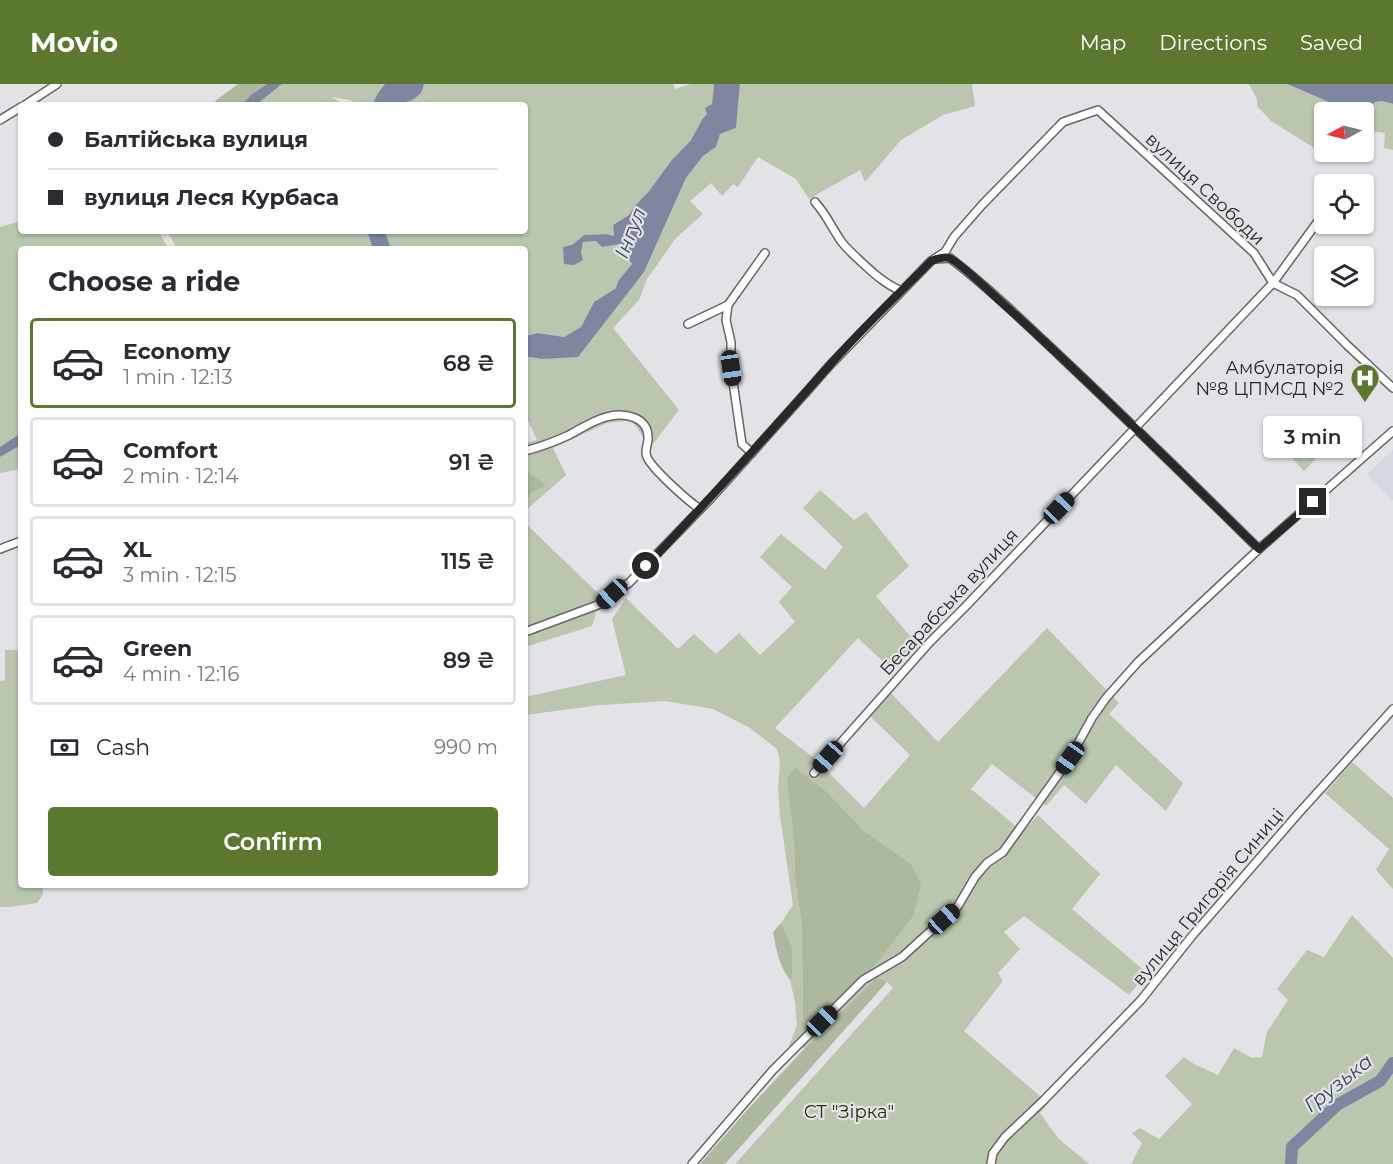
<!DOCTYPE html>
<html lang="en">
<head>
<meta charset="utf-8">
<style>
	body { margin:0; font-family:Montserrat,sans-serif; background:#f7f7f7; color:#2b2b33; height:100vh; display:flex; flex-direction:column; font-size:22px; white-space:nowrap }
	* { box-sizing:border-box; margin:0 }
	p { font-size:20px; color:#7c7c81 }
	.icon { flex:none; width:33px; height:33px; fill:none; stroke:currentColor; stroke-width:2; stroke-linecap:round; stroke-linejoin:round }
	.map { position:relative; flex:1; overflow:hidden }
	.panel { position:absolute; left:18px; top:162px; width:510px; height:642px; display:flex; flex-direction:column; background:#fff; border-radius:6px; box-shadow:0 2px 4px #0004 }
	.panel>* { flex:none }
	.banner { position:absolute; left:18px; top:18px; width:510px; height:132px; border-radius:6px; box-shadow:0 2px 4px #0004; display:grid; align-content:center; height:132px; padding:0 30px; background:#fff }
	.needle { width:39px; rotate:263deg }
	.buttons { position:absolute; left:1314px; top:18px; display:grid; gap:12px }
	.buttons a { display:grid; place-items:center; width:60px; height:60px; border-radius:6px; background:#fff; box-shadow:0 2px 4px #0004; font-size:30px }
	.end { position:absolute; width:27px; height:27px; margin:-14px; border:8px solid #282829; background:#fff; box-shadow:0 0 0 3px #fff }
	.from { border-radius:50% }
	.bubble { position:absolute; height:42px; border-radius:6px; background:#fff; box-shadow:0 2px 4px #0004; font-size:20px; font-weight:600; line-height:42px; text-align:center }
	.car { position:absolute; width:18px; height:36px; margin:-18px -9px; border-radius:8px; box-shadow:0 0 4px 2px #0007; background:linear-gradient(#222 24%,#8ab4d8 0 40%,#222 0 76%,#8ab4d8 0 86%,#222 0) }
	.banner b { display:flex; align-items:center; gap:21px; height:57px; font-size:22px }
	.banner b+b { border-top:2px solid #e1e1e2 }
	.banner i { width:15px; height:15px; background:#2b2b33 }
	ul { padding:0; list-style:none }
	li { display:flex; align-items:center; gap:18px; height:90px; margin:0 12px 9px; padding:0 18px; border:3px solid #e1e1e2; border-radius:6px }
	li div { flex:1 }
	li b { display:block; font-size:22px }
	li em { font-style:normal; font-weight:600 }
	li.current { border-color:#5a782e }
	li>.icon { width:54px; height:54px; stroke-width:1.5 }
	h2 { padding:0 30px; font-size:27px; line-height:72px }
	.pay { display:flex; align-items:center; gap:15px; height:66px; padding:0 30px; font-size:22px }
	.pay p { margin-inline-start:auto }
	.button { display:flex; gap:12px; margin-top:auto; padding:12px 30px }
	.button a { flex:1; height:69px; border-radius:6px; background:#5a782e; color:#fff; font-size:24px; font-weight:600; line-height:69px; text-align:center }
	header { display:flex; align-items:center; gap:36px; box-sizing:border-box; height:84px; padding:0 30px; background:#5a782e; color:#fff }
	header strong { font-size:28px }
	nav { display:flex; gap:33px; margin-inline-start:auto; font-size:21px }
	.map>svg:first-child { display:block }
	.built { fill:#d5d8e2 }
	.green { fill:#bac6ae; fill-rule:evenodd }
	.forest { fill:#acb99e }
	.water { fill:#7f86a0 }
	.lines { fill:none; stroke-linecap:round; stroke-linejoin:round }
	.river { stroke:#7f86a0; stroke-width:12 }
	.street-casing { stroke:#666769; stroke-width:10 }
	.street { stroke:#fff; stroke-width:7 }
	.route { stroke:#282829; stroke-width:8 }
	.labels { text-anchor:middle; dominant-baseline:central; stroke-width:4.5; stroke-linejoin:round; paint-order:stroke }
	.street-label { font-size:18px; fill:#282829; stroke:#e2e3e6 }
	.poi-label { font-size:18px; fill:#282829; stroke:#e2e3e6; text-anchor:end }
	.park-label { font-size:18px; fill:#223307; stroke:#e2e3e6 }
	.water-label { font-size:20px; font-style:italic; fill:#3c466f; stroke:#e2e3e6 }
</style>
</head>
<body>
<header>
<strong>Movio</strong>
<nav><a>Map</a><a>Directions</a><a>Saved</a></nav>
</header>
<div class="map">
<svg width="1393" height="1080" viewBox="0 0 1393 1080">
	<rect width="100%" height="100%" fill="#e2e3e6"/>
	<polygon class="built" points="1393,366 1393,417 1367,390"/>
	<g class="green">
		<polygon points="282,0 385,0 378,9 372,21 358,21 350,16 332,13 344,21 256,21"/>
		<path d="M424,0H673L675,5L691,0H714L712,20L707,30L703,34L691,56L671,77L649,107L634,123L629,131L613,141L614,152L607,150L584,151L572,161L581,168L583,158L596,157L618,160L632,180L618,197L616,204L594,218L581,243L564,253L538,249L525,252V165H391L385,147H525V21H398C409,17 423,14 424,0Z"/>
		<polygon points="740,0 972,0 975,22 943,31 901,56 865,98 860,86 809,115 796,95 758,73 738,103 733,100 722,112 711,99 690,117 703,130 676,154 647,195 639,216 613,244 679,326 650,364 632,336 607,339 553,364 566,391 525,427 525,359 537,356 525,330 525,272 541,275 559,273 644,188 686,94 703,72 716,63 720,50 736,44"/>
		<path d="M1249,0H1287L1350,27C1354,26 1357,27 1360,26C1375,21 1374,13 1393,20V66L1384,64L1385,49L1371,47L1366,51L1364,58V28H1324V61L1319,67L1271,37L1257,22V15Z"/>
		<polygon points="21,137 21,147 158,147 169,165 21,165 21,349 0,363 0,143"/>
		<polygon points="167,147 367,147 373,165 177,165"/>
		<polygon points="1322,340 1336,353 1304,387 1291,373"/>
		<polygon points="21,361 21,385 0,389 0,373"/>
		<path d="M820,406L854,436L866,428L909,482L876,512L916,559L893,587L858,554L775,644L814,674L864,724L910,671L870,632L890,608L938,658L1047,544L1119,619L1109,630L1183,699L1166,727L1116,681L1086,720L1064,701L1046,722L992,680L971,705L1023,748L1038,731L1100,790L1072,825L1147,889L1129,911L1024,832L1004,848L1020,865L998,889L1003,897L964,947L1048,1019L1040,1029L1058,1054L1089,1080H735L893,904L884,895L876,894L805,964L789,962L797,941L795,918L790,896L792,894V863L781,839L793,821L780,732L778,703L780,678L777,665L750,644L713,625L665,617L601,621L525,631V613L626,591L612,535L626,514L678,565L694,550L716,570L739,549L760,571L795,538L779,518L792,503L760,473L781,450L825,486L843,463L803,424ZM828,709L863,746L911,780L816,939L803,935L802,843L795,794L794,755Z"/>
		<polygon points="525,439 601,512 592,542 525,563"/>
		<polygon points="5,566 21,566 21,801 42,801 43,810 37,819 11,823 0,823 0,597 5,596"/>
		<polygon points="1352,678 1393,714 1393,805 1376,786 1389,765 1325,709"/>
		<polygon points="1352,831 1393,874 1393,1080 1131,1080 1142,1059 1132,1049 1140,1044 1159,1055 1192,1020 1165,992 1184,973 1194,980 1218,991 1234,964 1252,974 1262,973 1267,948 1288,916 1277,905 1307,866 1324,873"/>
	</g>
	<g class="forest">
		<polygon points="238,0 267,0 252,10 241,21 216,21 215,17"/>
		<polygon points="525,386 546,401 531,409 525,419"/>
		<polygon points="795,684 828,709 863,746 911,780 921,801 913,832 877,879 816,939 803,936 802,843 795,794 794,755 787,695"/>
		<path d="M781,839L792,863V894L790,896C779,882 776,865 773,848Z"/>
		<polygon points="876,894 883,895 887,898 725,1080 700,1080 748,1025 805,964"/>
	</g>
	<g class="water">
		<polygon points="267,0 282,0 256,21 241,21 252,10"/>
		<path d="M385,0H424C422,22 388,21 372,21L378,9Z"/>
		<polygon points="714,0 740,0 736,44 720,50 716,63 703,72 686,94 644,188 578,273 541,275 525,272 525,252 538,249 564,253 581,243 594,218 616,204 618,197 632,180 619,160 602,163 596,157 583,158 581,168 583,176 574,181 564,180 563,163 572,161 584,151 607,150 614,152 613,141 629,131 634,123 649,107 671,77 691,56 703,34 707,30 705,24 712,20"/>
		<path d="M1287,0H1393V20C1374,13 1375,21 1360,26C1357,27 1354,26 1350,27Z"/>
		<polygon points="367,147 385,147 391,165 373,165"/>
		<polygon points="21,349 21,361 0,373 0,363"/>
	</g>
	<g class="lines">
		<polyline class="river" points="1291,1080 1292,1063 1337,1021 1380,997 1393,979"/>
		<g class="street-casing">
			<g id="street">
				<polyline points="25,21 57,0"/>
				<polyline points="0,36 21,23"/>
				<path d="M815,118C826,130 832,144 841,157C845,163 851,168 857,174C871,187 883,199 901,207"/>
				<path d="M936,175L950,174C989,204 1026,240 1062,274C1129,337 1194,401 1259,465"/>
				<polyline points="728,221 726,236 731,258 731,284 742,360 752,369"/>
				<polyline points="688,240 728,221 765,169"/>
				<path d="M525,367C540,363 554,358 569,351C582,344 592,337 606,333C623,328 649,332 648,355C648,361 644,367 647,373C652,385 688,417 700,425"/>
				<polyline points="0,465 21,457"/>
				<polyline points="525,548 603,519 612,510 629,499 713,412 809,305 830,281 931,177 945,168 954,153 982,121 1063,38 1098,26 1254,169 1273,199 1297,211 1347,261 1393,304"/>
				<polyline points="814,689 930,558 966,522 1273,199 1324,129"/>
				<polyline points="692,1080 773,986 863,896 902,873 958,822 975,793 987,779 1003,768 1070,674 1092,634 1106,614 1138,578 1259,465 1393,347"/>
				<polyline points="991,1080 993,1069 1005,1053 1043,1017 1141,916 1192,852 1297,731 1393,625"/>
			</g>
		</g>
		<use href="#street" class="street"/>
	</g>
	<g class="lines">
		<path class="route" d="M646,482C709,416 769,350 829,282C861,245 897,212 931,177C936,175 943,172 949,174C959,177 997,215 1008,224C1094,302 1176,384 1259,465L1313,418"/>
	</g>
	<defs>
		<g id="hospital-pin" transform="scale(1.5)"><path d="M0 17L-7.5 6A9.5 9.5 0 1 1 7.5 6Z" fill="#5a782e" stroke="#e2e3e6"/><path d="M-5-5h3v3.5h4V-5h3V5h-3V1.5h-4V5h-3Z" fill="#fff"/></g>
	</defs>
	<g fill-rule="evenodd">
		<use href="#hospital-pin" x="1365" y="294"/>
	</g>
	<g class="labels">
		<g class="street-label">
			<text transform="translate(1205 105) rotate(43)">вулиця Свободи</text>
			<text transform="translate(949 518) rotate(-47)">Бесарабська вулиця</text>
			<text transform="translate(1208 813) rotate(-50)">вулиця Григорія Синиці</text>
		</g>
		<g class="poi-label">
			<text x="1344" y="284">Амбулаторія<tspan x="1344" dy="21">№8 ЦПМСД №2</tspan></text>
		</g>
		<g class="park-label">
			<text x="849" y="1028">СТ "Зірка"</text>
		</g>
		<g class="water-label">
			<text transform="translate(630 149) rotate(-68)">Інгул</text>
			<text transform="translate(1338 999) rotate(-38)">Грузька</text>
		</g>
	</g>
</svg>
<div class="buttons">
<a><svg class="needle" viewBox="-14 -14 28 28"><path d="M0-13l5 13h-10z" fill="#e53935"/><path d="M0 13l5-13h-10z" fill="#7c7c81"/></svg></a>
<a><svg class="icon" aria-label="locate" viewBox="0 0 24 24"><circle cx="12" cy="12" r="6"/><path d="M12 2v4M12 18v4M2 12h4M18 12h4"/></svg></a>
<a><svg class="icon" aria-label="layers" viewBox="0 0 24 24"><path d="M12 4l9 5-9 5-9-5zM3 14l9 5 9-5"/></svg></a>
</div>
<i class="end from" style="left:646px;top:482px"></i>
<i class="end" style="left:1313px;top:418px"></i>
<div class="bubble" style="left:1263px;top:332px;width:99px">3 min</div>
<i class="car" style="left:731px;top:284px;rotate:172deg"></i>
<i class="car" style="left:1059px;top:424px;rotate:44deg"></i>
<i class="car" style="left:612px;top:510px;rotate:227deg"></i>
<i class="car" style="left:828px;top:673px;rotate:221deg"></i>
<i class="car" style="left:1070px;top:674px;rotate:215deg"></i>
<i class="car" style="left:944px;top:835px;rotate:48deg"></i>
<i class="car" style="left:822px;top:937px;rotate:45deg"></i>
<div class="banner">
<b><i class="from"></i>Балтійська вулиця</b>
<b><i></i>вулиця Леся Курбаса</b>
</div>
<section class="panel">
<h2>Choose a ride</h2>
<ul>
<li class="current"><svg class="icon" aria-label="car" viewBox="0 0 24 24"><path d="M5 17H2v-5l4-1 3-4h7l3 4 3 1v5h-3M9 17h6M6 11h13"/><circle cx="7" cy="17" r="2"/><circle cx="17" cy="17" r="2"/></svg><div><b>Economy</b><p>1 min · 12:13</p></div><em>68 ₴</em></li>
<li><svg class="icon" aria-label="car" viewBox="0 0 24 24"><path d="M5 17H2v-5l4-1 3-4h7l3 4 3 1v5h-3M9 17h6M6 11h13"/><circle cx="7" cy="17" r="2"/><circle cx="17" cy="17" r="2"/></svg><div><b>Comfort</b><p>2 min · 12:14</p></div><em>91 ₴</em></li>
<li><svg class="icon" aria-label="car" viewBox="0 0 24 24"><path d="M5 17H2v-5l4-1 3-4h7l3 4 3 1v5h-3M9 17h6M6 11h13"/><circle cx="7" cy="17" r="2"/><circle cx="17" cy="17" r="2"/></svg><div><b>XL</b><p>3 min · 12:15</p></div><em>115 ₴</em></li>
<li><svg class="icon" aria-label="car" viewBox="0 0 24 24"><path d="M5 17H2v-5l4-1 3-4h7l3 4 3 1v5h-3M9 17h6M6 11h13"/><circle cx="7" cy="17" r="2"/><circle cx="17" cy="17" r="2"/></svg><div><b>Green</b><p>4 min · 12:16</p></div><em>89 ₴</em></li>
</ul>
<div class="pay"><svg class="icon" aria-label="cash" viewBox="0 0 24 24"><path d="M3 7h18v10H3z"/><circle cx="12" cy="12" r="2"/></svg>Cash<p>990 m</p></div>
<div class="button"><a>Confirm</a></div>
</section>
</div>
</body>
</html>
